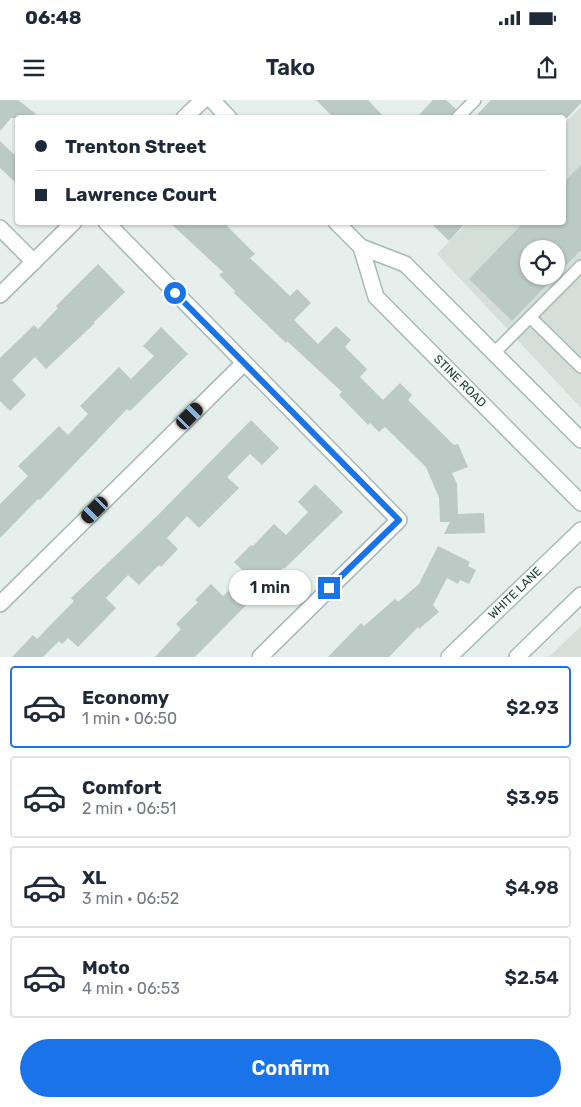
<!DOCTYPE html>
<html lang="en">
<head>
<meta charset="utf-8">
<style>
	body { margin:0; font-family:Rubik,sans-serif; background:#f6f6f7; color:#1f2937; height:100vh; display:flex; flex-direction:column; font-size:19px; white-space:nowrap }
	* { box-sizing:border-box; margin:0 }
	p { font-size:16px; color:#747a83 }
	.icon { flex:none; width:28px; height:28px; fill:none; stroke:currentColor; stroke-width:2; stroke-linecap:round; stroke-linejoin:round }
	.map { position:relative; height:557px; overflow:hidden }
	.drawer { display:flex; flex-direction:column; background:#fff; flex:1 }
	.drawer>* { flex:none }
	.guide { position:absolute; left:15px; top:15px; width:551px; height:110px; border-radius:5px; box-shadow:0 1px 4px #0004; display:grid; align-content:center; height:110px; padding:0 20px; background:#fff }
	.tools { position:absolute; left:520px; top:140px; display:grid; gap:10px }
	.tools a { display:grid; place-items:center; width:45px; height:45px; border-radius:50%; background:#fff; box-shadow:0 1px 4px #0004; font-size:25px }
	.end { position:absolute; width:22px; height:22px; margin:-11px; border:6px solid #1a73e8; background:#fff; box-shadow:0 0 0 2px #fff }
	.from { border-radius:50% }
	.bubble { position:absolute; height:35px; border-radius:18px; background:#fff; box-shadow:0 1px 4px #0004; font-size:16px; font-weight:600; line-height:35px; text-align:center }
	.car { position:absolute; width:15px; height:30px; margin:-15px -8px; border-radius:6px; box-shadow:0 0 4px 1px #0007; background:linear-gradient(#222 24%,#8ab4d8 0 40%,#222 0 76%,#8ab4d8 0 86%,#222 0) }
	.guide b { display:flex; align-items:center; gap:18px; height:48px; font-size:19px }
	.guide b+b { border-top:1px solid #e0e1e3 }
	.guide i { width:12px; height:12px; background:#1f2937 }
	ul { padding:9px 0 0; list-style:none }
	li { display:flex; align-items:center; gap:15px; height:82px; margin:0 10px 8px; padding:0 10px; border:2px solid #e0e1e3; border-radius:5px }
	li div { flex:1 }
	li b { display:block; font-size:19px }
	li em { font-style:normal; font-weight:600 }
	li.active { border-color:#1a73e8 }
	li>.icon { width:45px; height:45px; stroke-width:1.5 }
	.button { display:flex; gap:10px; margin-top:auto; padding:10px 20px }
	.button a { flex:1; height:58px; border-radius:30px; background:#1a73e8; color:#fff; font-size:20px; font-weight:600; line-height:58px; text-align:center }
	.status { display:flex; justify-content:space-between; align-items:center; height:35px; padding:0 25px; background:#fff; direction:ltr }
	.status svg { height:14px; fill:currentColor }
	header { display:flex; justify-content:space-between; align-items:center; height:65px; padding:0 20px; background:#fff; font-size:22px; font-weight:600 }
	.map>svg:first-child { display:block }
	.built { fill:#d4dfda; fill-rule:evenodd }
	.building { fill:#bbcac4 }
	.lines { fill:none; stroke-linecap:round; stroke-linejoin:round }
	.lane-casing { stroke:#a8b8b2; stroke-width:14 }
	.street-casing { stroke:#a8b8b2; stroke-width:18 }
	.secondary-casing { stroke:#a4bbb3; stroke-width:18 }
	.lane { stroke:#fff; stroke-width:11 }
	.street { stroke:#fff; stroke-width:15 }
	.secondary { stroke:#fff; stroke-width:15 }
	.route { stroke:#1a73e8; stroke-width:6 }
	.labels { text-anchor:middle; dominant-baseline:central; stroke-width:4; stroke-linejoin:round; paint-order:stroke }
	.street-label { font-size:12px; fill:#24423a; stroke:#f7fbf9 }
</style>
</head>
<body>
<div class="status"><b>06:48</b><svg viewBox="0 0 49 12"><path d="M0 12V9h3v3zM5 12V6h3v6zM10 12V3h3v9zM15 12V0h3v12zM26 1h20v11H26zM47 4h2v5h-2z"/></svg></div>
<header><svg class="icon" aria-label="menu" viewBox="0 0 24 24"><path d="M4 6h16M4 12h16M4 18h16"/></svg>Tako<svg class="icon" aria-label="share" viewBox="0 0 24 24"><path d="M12 15V3M7 8l5-5 5 5M5 13v7h14v-7"/></svg></header>
<div class="map">
<svg width="581" height="557" viewBox="0 0 581 557">
	<rect width="100%" height="100%" fill="#e6efeb"/>
	<g class="built">
		<path d="M581,7V308L437,154L467,123L564,122V24ZM529,149H556V176H529Z"/>
		<polygon points="581,526 581,557 549,557"/>
	</g>
	<g class="building">
		<polygon points="0,0 18,0 41,18 11,18 0,31"/>
		<polygon points="316,0 368,0 385,18 334,18"/>
		<polygon points="433,0 446,0 456,9 450,18 416,18"/>
		<polygon points="491,0 581,0 581,3 567,18 474,18"/>
		<polygon points="0,41 18,58 18,85 0,68"/>
		<polygon points="581,65 581,150 556,175 556,149 529,149 529,176 555,176 512,221 469,179 524,122 564,122 564,82"/>
		<polygon points="169,122 223,122 255,154 250,158 290,196 297,189 311,203 294,220 318,244 336,226 351,240 345,247 367,269 360,277 383,300 400,283 412,295 408,300 454,345 458,344 468,367 452,373 457,384 458,414 484,413 485,433 444,434 450,422 440,422 439,398 426,367 385,327 379,332 370,323 368,325 339,295 342,292 287,241 286,243 234,193 235,191 219,175 223,172"/>
		<polygon points="430,122 466,122 449,141"/>
		<polygon points="98,164 125,192 94,222 95,223 46,269 35,257 12,280 26,295 10,311 0,301 0,258 34,225 38,229 58,208 56,206"/>
		<polygon points="161,227 188,254 130,311 127,309 40,400 38,399 0,438 0,404 28,376 18,366 59,326 68,335 88,314 80,306 119,267 131,279 154,256 143,246"/>
		<polygon points="251,320 279,348 262,365 250,354 227,377 239,388 199,428 187,416 167,438 178,449 161,467 159,465 139,485 128,475 106,498 116,508 78,547 68,538 62,544 59,541 43,557 12,557 33,535 37,539 74,501 71,498 157,416"/>
		<polygon points="315,384 343,412 284,469 283,468 195,557 155,557 181,529 176,524 198,502 195,500 211,484 223,496 246,474 234,462 251,445 253,446 274,424 286,435 308,412 298,402"/>
		<polygon points="438,446 470,462 468,466 476,470 469,484 460,480 458,484 447,478 433,505 439,512 419,529 418,527 389,557 328,557 361,523 364,526 395,499 398,502 419,484"/>
	</g>
	<g class="lines">
		<g class="lane-casing">
			<g id="lane">
				<polyline points="457,18 475,0"/>
				<polyline points="530,217 581,267"/>
				<polyline points="494,253 581,166"/>
			</g>
		</g>
		<g class="street-casing">
			<g id="street">
				<polyline points="184,18 203,0"/>
				<polyline points="106,122 399,420 260,557"/>
				<polyline points="0,128 34,162"/>
				<polyline points="0,195 74,122"/>
				<polyline points="0,504 244,263"/>
			</g>
		</g>
		<g class="secondary-casing">
			<g id="secondary">
				<polyline points="212,0 229,18"/>
				<polyline points="336,122 361,147 405,164 581,340"/>
				<polyline points="361,147 376,197 581,403"/>
				<polyline points="449,557 581,430"/>
				<polyline points="517,557 581,495"/>
			</g>
		</g>
		<use href="#lane" class="lane"/>
		<use href="#street" class="street"/>
		<use href="#secondary" class="secondary"/>
	</g>
	<g class="lines">
		<polyline class="route" points="175,193 399,420 329,488"/>
	</g>
	<g class="labels">
		<g class="street-label">
			<text transform="translate(460 281) rotate(45)">STINE ROAD</text>
			<text transform="translate(515 493) rotate(-44)">WHITE LANE</text>
		</g>
	</g>
</svg>
<div class="tools">
<a><svg class="icon" aria-label="locate" viewBox="0 0 24 24"><circle cx="12" cy="12" r="6"/><path d="M12 2v4M12 18v4M2 12h4M18 12h4"/></svg></a>
</div>
<i class="end from" style="left:175px;top:193px"></i>
<i class="end" style="left:329px;top:488px"></i>
<div class="bubble" style="left:229px;top:470px;width:82px">1 min</div>
<i class="car" style="left:190px;top:316px;rotate:45deg"></i>
<i class="car" style="left:95px;top:410px;rotate:225deg"></i>
<div class="guide">
<b><i class="from"></i>Trenton Street</b>
<b><i></i>Lawrence Court</b>
</div>
</div>
<section class="drawer">
<ul>
<li class="active"><svg class="icon" aria-label="car" viewBox="0 0 24 24"><path d="M5 17H2v-5l4-1 3-4h7l3 4 3 1v5h-3M9 17h6M6 11h13"/><circle cx="7" cy="17" r="2"/><circle cx="17" cy="17" r="2"/></svg><div><b>Economy</b><p>1 min · 06:50</p></div><em>$2.93</em></li>
<li><svg class="icon" aria-label="car" viewBox="0 0 24 24"><path d="M5 17H2v-5l4-1 3-4h7l3 4 3 1v5h-3M9 17h6M6 11h13"/><circle cx="7" cy="17" r="2"/><circle cx="17" cy="17" r="2"/></svg><div><b>Comfort</b><p>2 min · 06:51</p></div><em>$3.95</em></li>
<li><svg class="icon" aria-label="car" viewBox="0 0 24 24"><path d="M5 17H2v-5l4-1 3-4h7l3 4 3 1v5h-3M9 17h6M6 11h13"/><circle cx="7" cy="17" r="2"/><circle cx="17" cy="17" r="2"/></svg><div><b>XL</b><p>3 min · 06:52</p></div><em>$4.98</em></li>
<li><svg class="icon" aria-label="car" viewBox="0 0 24 24"><path d="M5 17H2v-5l4-1 3-4h7l3 4 3 1v5h-3M9 17h6M6 11h13"/><circle cx="7" cy="17" r="2"/><circle cx="17" cy="17" r="2"/></svg><div><b>Moto</b><p>4 min · 06:53</p></div><em>$2.54</em></li>
</ul>
<div class="button"><a>Confirm</a></div>
</section>
</body>
</html>
